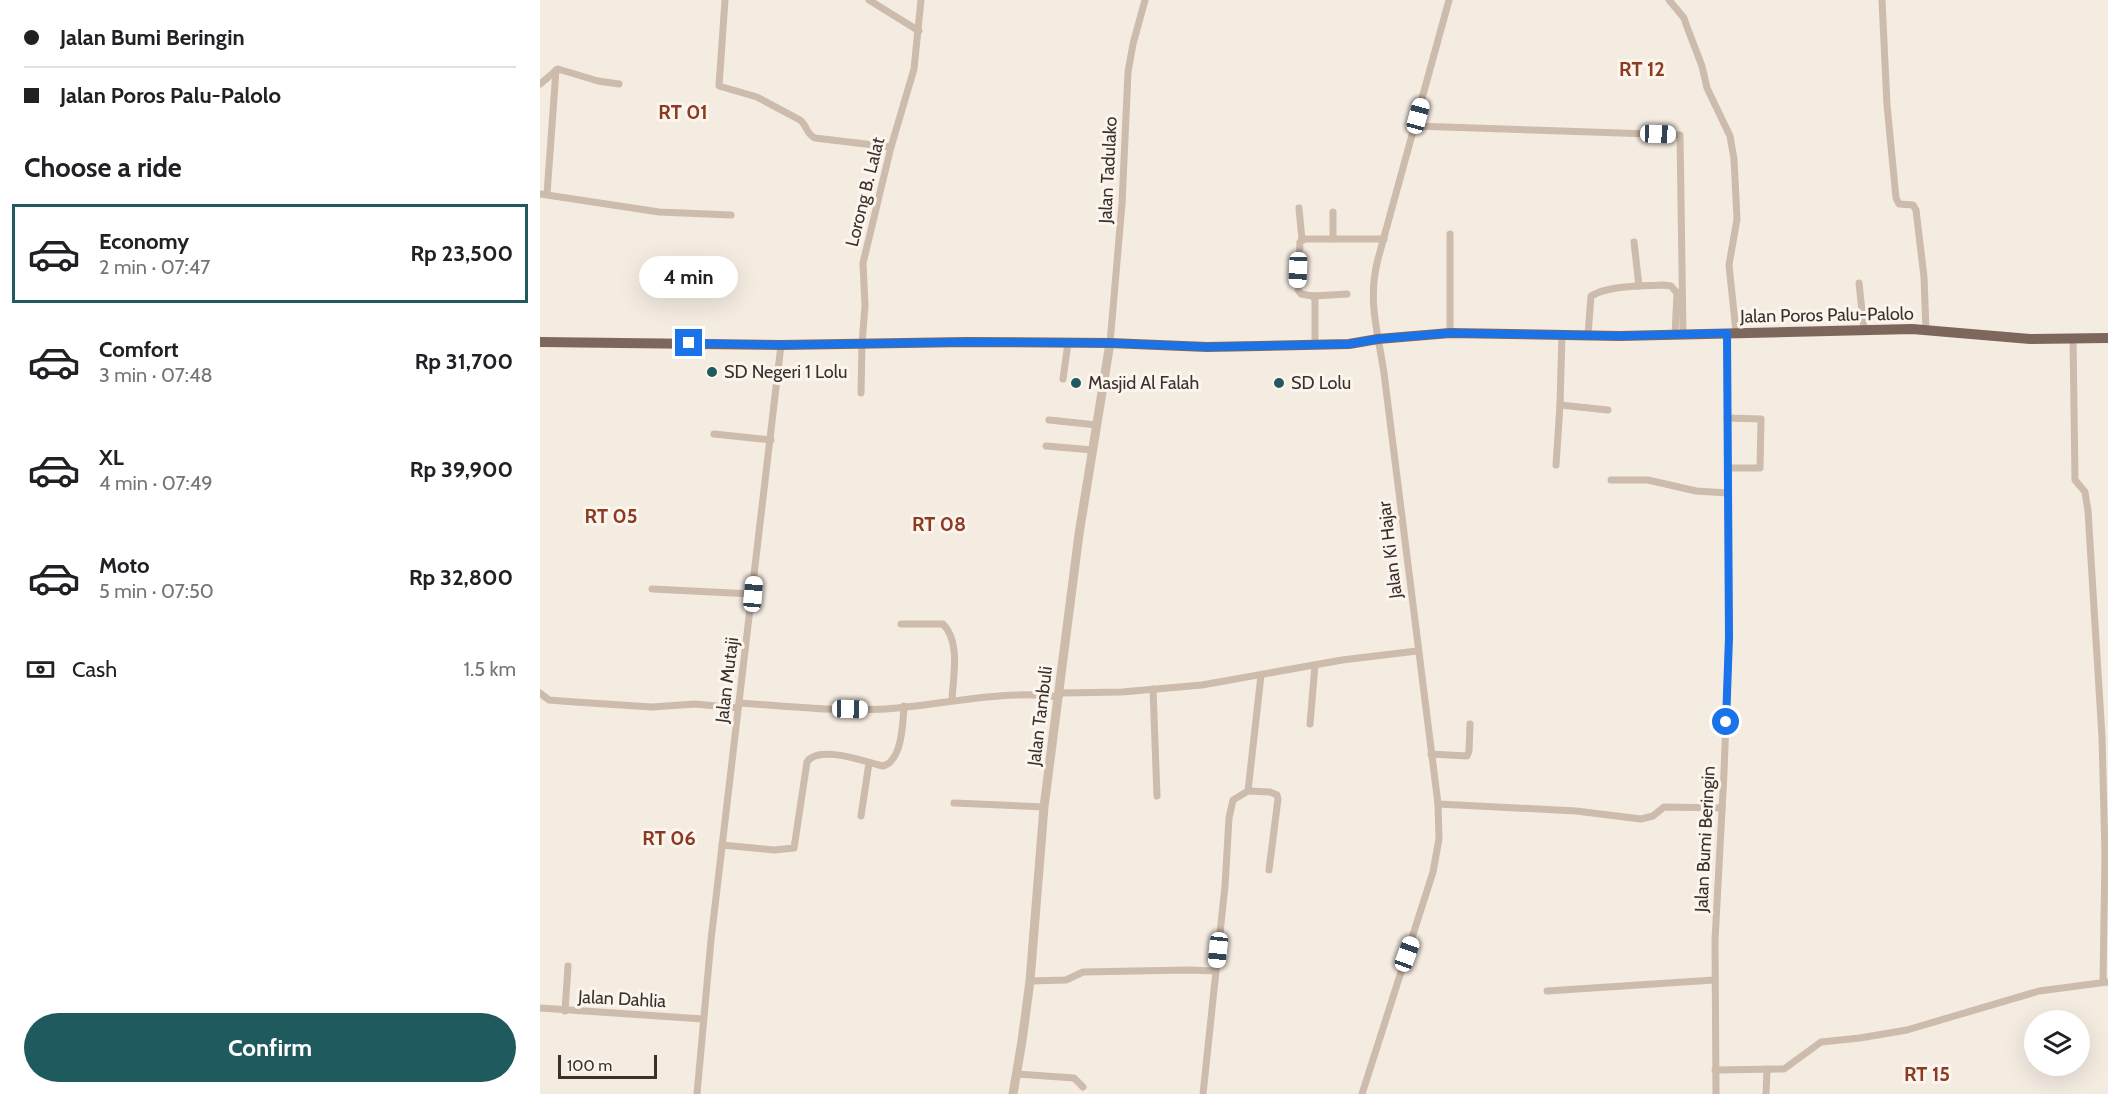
<!DOCTYPE html>
<html lang="en">
<head>
<meta charset="utf-8">
<style>
	body { margin:0; font-family:Cabin,sans-serif; background:#f6f6f6; color:#202124; height:100vh; display:flex; flex-direction:column; font-size:22px; white-space:nowrap }
	* { box-sizing:border-box; margin:0 }
	p { font-size:20px; color:#757577 }
	.icon { flex:none; width:33px; height:33px; fill:none; stroke:currentColor; stroke-width:2; stroke-linecap:round; stroke-linejoin:round }
	.map { position:relative; flex:1; overflow:hidden }
	.side { display:flex; flex-direction:column; background:#fff; width:540px }
	.side>* { flex:none }
	.top-card { display:grid; align-content:center; height:132px; padding:0 24px; background:#fff }
	.buttons { position:absolute; left:1484px; top:1010px; display:grid; gap:12px }
	.buttons a { display:grid; place-items:center; width:66px; height:66px; border-radius:50%; background:#fff; box-shadow:0 6px 24px #0002; font-size:30px }
	.scale { position:absolute; left:18px; bottom:15px; width:99px; box-sizing:border-box; padding-left:6px; border:3px solid #3b302b; border-top:0; font-size:16px; line-height:21px; white-space:nowrap; color:#3b302b; -webkit-text-stroke:4px #fbf5ee; paint-order:stroke }
	.end { position:absolute; width:27px; height:27px; margin:-14px; border:8px solid #1a73e8; background:#fff; box-shadow:0 0 0 3px #fff }
	.from { border-radius:50% }
	.bubble { position:absolute; height:42px; border-radius:21px; background:#fff; box-shadow:0 6px 24px #0002; font-size:20px; font-weight:700; line-height:42px; text-align:center }
	.car { position:absolute; width:18px; height:36px; margin:-18px -9px; border-radius:8px; box-shadow:0 0 4px 2px #0007; background:linear-gradient(#fff 24%,#345 0 40%,#fff 0 76%,#345 0 86%,#fff 0) }
	.top-card b { display:flex; align-items:center; gap:21px; height:57px; font-size:22px }
	.top-card b+b { border-top:2px solid #e0e0e0 }
	.top-card i { width:15px; height:15px; background:#202124 }
	ul { padding:0; list-style:none }
	li { display:flex; align-items:center; gap:18px; height:99px; margin:0 12px 9px; padding:0 12px; border:3px solid transparent; border-radius:0px }
	li div { flex:1 }
	li b { display:block; font-size:22px }
	li em { font-style:normal; font-weight:700 }
	li.selected { border-color:#1f5a5e }
	li>.icon { width:54px; height:54px; stroke-width:1.5 }
	h2 { padding:0 24px; font-size:27px; line-height:72px }
	.pay { display:flex; align-items:center; gap:15px; height:66px; padding:0 24px; font-size:22px }
	.pay p { margin-inline-start:auto }
	.cta { display:flex; gap:12px; margin-top:auto; padding:12px 24px }
	.cta a { flex:1; height:69px; border-radius:36px; background:#1f5a5e; color:#fff; font-size:24px; font-weight:700; line-height:69px; text-align:center }
	main { display:flex; flex:1; min-height:0 }
	.map>svg:first-child { display:block }
	.lines { fill:none; stroke-linecap:round; stroke-linejoin:round }
	.minor { stroke:#cdbbac; stroke-width:7 }
	.tertiary { stroke:#cdbbac; stroke-width:9 }
	.primary { stroke:#7d675c; stroke-width:10 }
	.route { stroke:#1a73e8; stroke-width:8 }
	.poi-dot { fill:#1f5a5e; stroke:#fbf5ee; stroke-width:2 }
	.labels { text-anchor:middle; dominant-baseline:central; stroke-width:6; stroke-linejoin:round; paint-order:stroke }
	.street-label { font-size:18px; fill:#3b302b; stroke:#fbf5ee }
	.poi-label { font-size:18px; fill:#3b302b; stroke:#fbf5ee; text-anchor:start }
	.neighbourhood-label { font-size:20px; font-weight:bold; fill:#8c3b22; stroke:#fbf5ee }
</style>
</head>
<body>
<main>
<section class="side">
<div class="top-card">
<b><i class="from"></i>Jalan Bumi Beringin</b>
<b><i></i>Jalan Poros Palu-Palolo</b>
</div>
<h2>Choose a ride</h2>
<ul>
<li class="selected"><svg class="icon" aria-label="car" viewBox="0 0 24 24"><path d="M5 17H2v-5l4-1 3-4h7l3 4 3 1v5h-3M9 17h6M6 11h13"/><circle cx="7" cy="17" r="2"/><circle cx="17" cy="17" r="2"/></svg><div><b>Economy</b><p>2 min · 07:47</p></div><em>Rp 23,500</em></li>
<li><svg class="icon" aria-label="car" viewBox="0 0 24 24"><path d="M5 17H2v-5l4-1 3-4h7l3 4 3 1v5h-3M9 17h6M6 11h13"/><circle cx="7" cy="17" r="2"/><circle cx="17" cy="17" r="2"/></svg><div><b>Comfort</b><p>3 min · 07:48</p></div><em>Rp 31,700</em></li>
<li><svg class="icon" aria-label="car" viewBox="0 0 24 24"><path d="M5 17H2v-5l4-1 3-4h7l3 4 3 1v5h-3M9 17h6M6 11h13"/><circle cx="7" cy="17" r="2"/><circle cx="17" cy="17" r="2"/></svg><div><b>XL</b><p>4 min · 07:49</p></div><em>Rp 39,900</em></li>
<li><svg class="icon" aria-label="car" viewBox="0 0 24 24"><path d="M5 17H2v-5l4-1 3-4h7l3 4 3 1v5h-3M9 17h6M6 11h13"/><circle cx="7" cy="17" r="2"/><circle cx="17" cy="17" r="2"/></svg><div><b>Moto</b><p>5 min · 07:50</p></div><em>Rp 32,800</em></li>
</ul>
<div class="pay"><svg class="icon" aria-label="cash" viewBox="0 0 24 24"><path d="M3 7h18v10H3z"/><circle cx="12" cy="12" r="2"/></svg>Cash<p>1.5 km</p></div>
<div class="cta"><a>Confirm</a></div>
</section>
<div class="map">
<svg width="1568" height="1094" viewBox="0 0 1568 1094">
	<rect width="100%" height="100%" fill="#f4ebe1"/>
	<g class="lines">
		<g class="minor">
			<path d="M185,0L179,86L217,97L260,120C267,125 266,134 275,138L351,147"/>
			<polyline points="329,0 379,31"/>
			<polyline points="1129,0 1144,18 1147,27 1162,66 1167,88 1190,136 1194,159 1197,219 1189,265 1196,332"/>
			<polyline points="1342,0 1347,105 1356,198 1359,204 1373,205 1376,210 1384,277 1386,330"/>
			<polyline points="0,84 18,69 58,81 79,84"/>
			<polyline points="875,126 1140,135 1143,335"/>
			<polyline points="0,194 119,212 191,215"/>
			<polyline points="7,194 16,70"/>
			<polyline points="759,208 762,240"/>
			<polyline points="793,239 793,212"/>
			<polyline points="1094,242 1099,286"/>
			<polyline points="1319,283 1324,330"/>
			<polyline points="773,296 807,294"/>
			<polyline points="910,333 910,234"/>
			<path d="M1048,335L1051,296C1069,285 1102,286 1123,285L1131,286L1137,293L1135,335"/>
			<polyline points="1533,338 1535,480 1545,492 1548,511 1562,737 1565,854 1563,982"/>
			<polyline points="570,343 582,204 588,72 593,44 605,0"/>
			<polyline points="775,345 775,300 773,296 761,294 758,290 760,242 765,239 844,239"/>
			<polyline points="523,379 528,343"/>
			<polyline points="321,393 322,344 325,306 323,263 351,147 374,69 381,0"/>
			<polyline points="1020,405 1068,410"/>
			<polyline points="1187,418 1221,419 1220,468 1188,468"/>
			<polyline points="509,420 557,425"/>
			<polyline points="174,434 231,440"/>
			<polyline points="506,446 553,450"/>
			<polyline points="1016,465 1020,405 1022,335"/>
			<polyline points="1071,480 1108,480 1156,491 1188,493"/>
			<polyline points="112,589 212,594"/>
			<path d="M361,624H403C421,642 413,677 412,700"/>
			<polyline points="613,689 617,796"/>
			<polyline points="0,693 9,700 35,702 112,707 155,704 198,708"/>
			<polyline points="520,693 582,692 662,685 802,660 877,651"/>
			<path d="M199,703C247,706 297,712 346,709C404,705 461,689 519,697"/>
			<polyline points="770,724 775,665"/>
			<polyline points="891,754 927,756 929,751 930,724"/>
			<polyline points="708,791 730,792 737,795 738,799 729,870"/>
			<polyline points="414,803 504,807"/>
			<polyline points="898,804 1036,811 1101,819 1113,816 1124,807 1182,808"/>
			<polyline points="321,816 329,763"/>
			<path d="M182,845L234,850L254,848L267,762C278,744 326,762 343,766C362,761 363,723 364,706"/>
			<polyline points="490,981 526,980 543,972 648,970 676,971"/>
			<polyline points="1007,991 1174,980"/>
			<polyline points="0,1008 163,1019"/>
			<polyline points="25,1011 28,966"/>
			<polyline points="1175,1070 1244,1069 1281,1042 1320,1038 1367,1030 1499,991 1568,982"/>
			<polyline points="477,1074 534,1078 543,1087"/>
			<polyline points="157,1094 171,940 241,345"/>
			<polyline points="663,1094 685,886 689,818 693,800 708,791 721,675"/>
			<path d="M822,1094L893,872L899,839L898,804L844,373C838,332 827,301 838,259L909,0"/>
			<polyline points="1176,1094 1175,940 1184,773 1189,637 1187,333"/>
			<polyline points="1226,1094 1227,1069"/>
		</g>
		<polyline class="tertiary" points="473,1094 482,1041 490,981 504,807 539,534 570,343"/>
		<polyline class="primary" points="0,342 241,345 426,342 570,343 667,347 809,344 838,339 910,333 1080,336 1372,329 1490,339 1568,338"/>
	</g>
	<g class="lines">
		<polyline class="route" points="149,343 241,345 426,342 570,343 667,347 809,344 838,339 910,333 1080,336 1187,333 1189,637 1186,722"/>
	</g>
	<g class="poi-dot">
		<circle cx="172" cy="372" r="6"/>
		<circle cx="536" cy="383" r="6"/>
		<circle cx="739" cy="383" r="6"/>
	</g>
	<g class="labels">
		<g class="street-label">
			<text transform="translate(568 170) rotate(-87)">Jalan Tadulako</text>
			<text transform="translate(325 192) rotate(-76)">Lorong B. Lalat</text>
			<text transform="translate(1287 315) rotate(-1)">Jalan Poros Palu-Palolo</text>
			<text transform="translate(850 550) rotate(-97)">Jalan Ki Hajar</text>
			<text transform="translate(187 680) rotate(-83)">Jalan Mutaji</text>
			<text transform="translate(500 716) rotate(-83)">Jalan Tambuli</text>
			<text transform="translate(1165 839) rotate(-87)">Jalan Bumi Beringin</text>
			<text transform="translate(82 999) rotate(3)">Jalan Dahlia</text>
		</g>
		<g class="poi-label">
			<text x="184" y="372">SD Negeri 1 Lolu</text>
			<text x="548" y="383">Masjid Al Falah</text>
			<text x="751" y="383">SD Lolu</text>
		</g>
		<g class="neighbourhood-label">
			<text x="1102" y="69">RT 12</text>
			<text x="143" y="112">RT 01</text>
			<text x="71" y="516">RT 05</text>
			<text x="399" y="524">RT 08</text>
			<text x="129" y="838">RT 06</text>
			<text x="1387" y="1074">RT 15</text>
		</g>
	</g>
</svg>
<div class="buttons">
<a><svg class="icon" aria-label="layers" viewBox="0 0 24 24"><path d="M12 4l9 5-9 5-9-5zM3 14l9 5 9-5"/></svg></a>
</div>
<div class="scale">100 m</div>
<i class="end from" style="left:1186px;top:722px"></i>
<i class="end" style="left:149px;top:343px"></i>
<div class="bubble" style="left:99px;top:256px;width:99px">4 min</div>
<i class="car" style="left:878px;top:116px;rotate:15deg"></i>
<i class="car" style="left:1118px;top:134px;rotate:92deg"></i>
<i class="car" style="left:758px;top:270px;rotate:182deg"></i>
<i class="car" style="left:213px;top:594px;rotate:5deg"></i>
<i class="car" style="left:310px;top:709px;rotate:91deg"></i>
<i class="car" style="left:678px;top:950px;rotate:186deg"></i>
<i class="car" style="left:867px;top:954px;rotate:20deg"></i>
</div>
</main>
</body>
</html>
